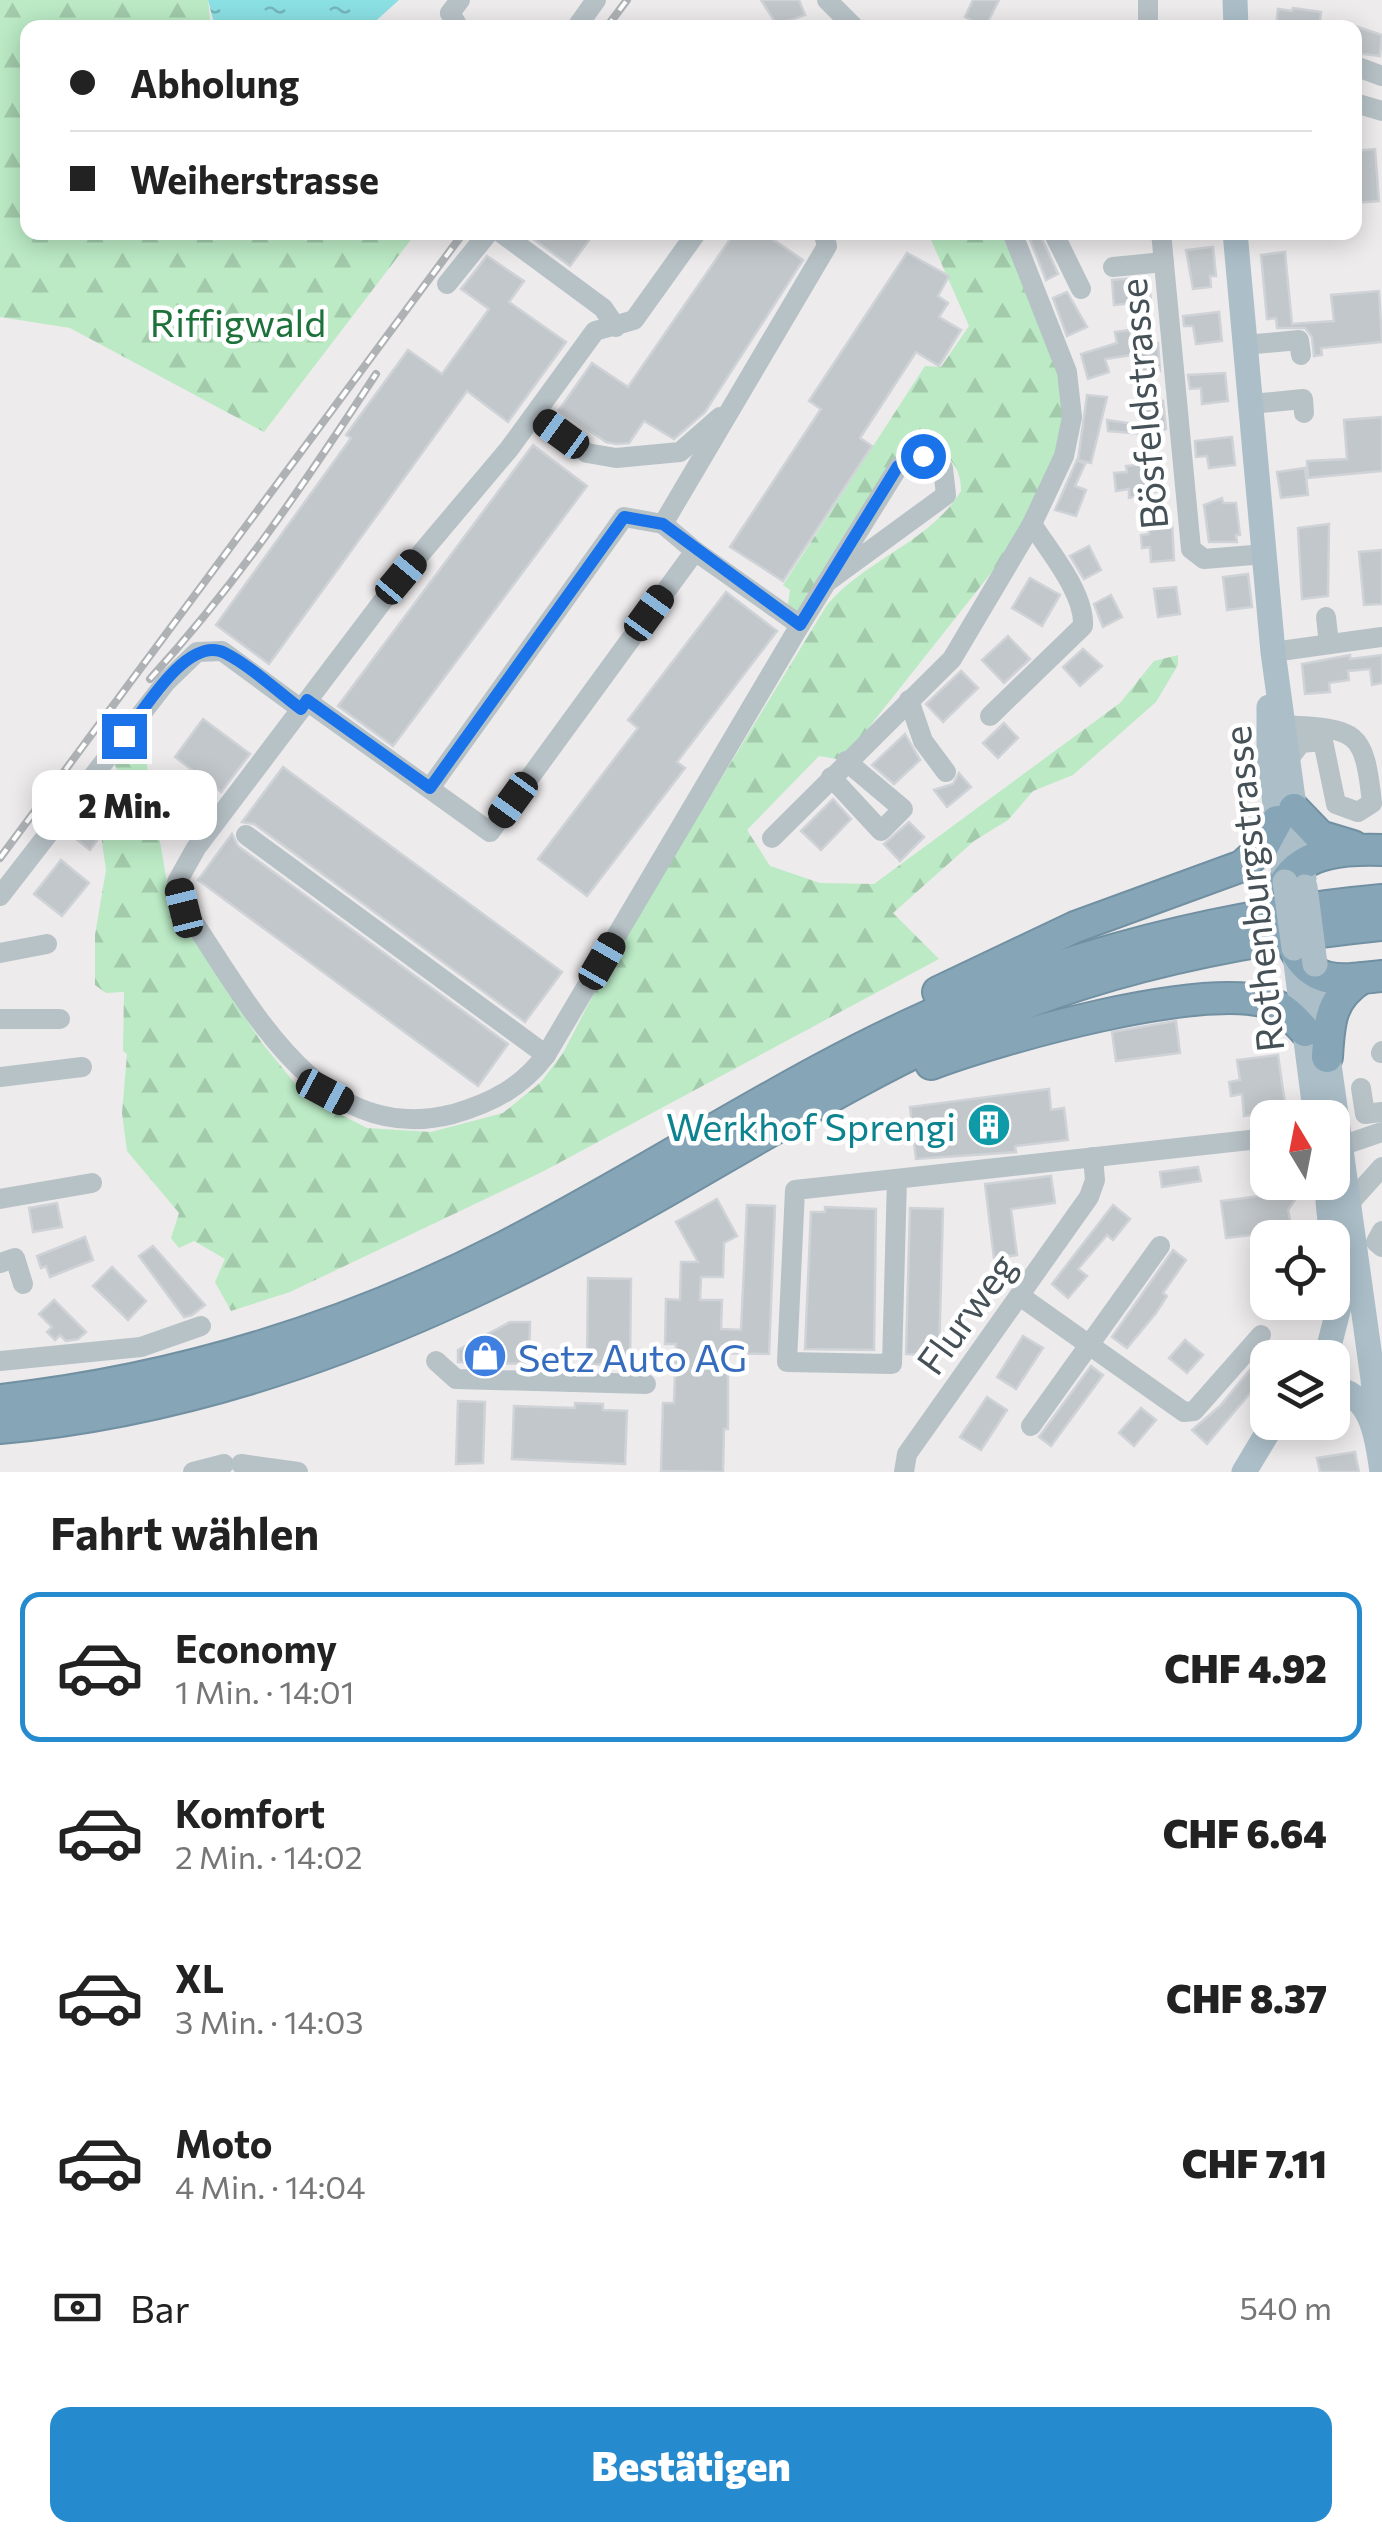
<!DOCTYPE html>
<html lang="de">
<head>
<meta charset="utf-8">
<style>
	body { margin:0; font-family:Commissioner,sans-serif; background:#f6f6f6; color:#222; height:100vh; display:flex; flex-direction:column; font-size:38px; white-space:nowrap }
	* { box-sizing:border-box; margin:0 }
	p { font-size:32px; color:#767676 }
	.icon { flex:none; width:55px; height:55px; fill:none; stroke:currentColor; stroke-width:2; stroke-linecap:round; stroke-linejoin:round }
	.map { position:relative; height:1472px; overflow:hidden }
	.details { display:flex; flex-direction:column; background:#fff; flex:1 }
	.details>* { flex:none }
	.hud { position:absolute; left:20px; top:20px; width:1342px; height:220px; border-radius:20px; box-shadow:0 5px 25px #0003; display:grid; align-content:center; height:220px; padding:0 50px; background:#fff }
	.needle { width:65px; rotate:350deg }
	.tools { position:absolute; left:1250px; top:1100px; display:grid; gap:20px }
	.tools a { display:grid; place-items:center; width:100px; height:100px; border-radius:20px; background:#fff; box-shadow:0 5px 25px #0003; font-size:50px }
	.end { position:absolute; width:45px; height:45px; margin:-22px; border:12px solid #1a73e8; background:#fff; box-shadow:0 0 0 5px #fff }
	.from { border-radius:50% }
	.bubble { position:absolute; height:70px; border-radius:20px; background:#fff; box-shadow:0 5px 25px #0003; font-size:32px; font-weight:800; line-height:70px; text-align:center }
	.car { position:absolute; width:30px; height:60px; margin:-30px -15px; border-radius:12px; box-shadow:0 0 8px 2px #0007; background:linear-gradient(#222 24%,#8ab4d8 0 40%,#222 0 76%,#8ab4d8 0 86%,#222 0) }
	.hud b { display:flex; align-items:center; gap:35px; height:95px; font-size:38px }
	.hud b+b { border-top:2px solid #e0e0e0 }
	.hud i { width:25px; height:25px; background:#222 }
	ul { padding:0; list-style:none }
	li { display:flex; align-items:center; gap:30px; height:150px; margin:0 20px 15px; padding:0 30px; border:5px solid transparent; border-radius:20px }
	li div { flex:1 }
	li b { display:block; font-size:38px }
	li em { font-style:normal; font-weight:800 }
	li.current { border-color:#258bce }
	li>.icon { width:90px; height:90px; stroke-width:1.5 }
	h2 { padding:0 50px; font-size:45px; line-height:120px }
	.pay { display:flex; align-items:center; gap:25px; height:110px; padding:0 50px; font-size:38px }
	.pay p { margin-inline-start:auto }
	.primary-button { display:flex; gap:20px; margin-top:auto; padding:20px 50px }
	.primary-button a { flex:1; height:115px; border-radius:20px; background:#258bce; color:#fff; font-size:40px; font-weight:800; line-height:115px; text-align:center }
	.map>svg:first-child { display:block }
	.forest { fill:url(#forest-firs) }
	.water { fill:url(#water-ripples) }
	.building { fill:#c2c7cb; stroke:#cfd3d7; stroke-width:2.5 }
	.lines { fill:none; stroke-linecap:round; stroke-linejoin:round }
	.highway-casing { stroke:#7191a3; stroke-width:34 }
	.minor { stroke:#b7c2c7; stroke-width:20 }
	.major { stroke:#acbfc9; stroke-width:25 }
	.highway { stroke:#86a6b7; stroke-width:30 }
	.rail-casing { stroke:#aeb2b5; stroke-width:8 }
	.rail { stroke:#fff; stroke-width:4; stroke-dasharray:11; stroke-linecap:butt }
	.major-bridge { stroke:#acbfc9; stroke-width:25 }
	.route { stroke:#1a73e8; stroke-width:12 }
	.labels { text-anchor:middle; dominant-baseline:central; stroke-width:9; stroke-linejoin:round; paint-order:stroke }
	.park-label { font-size:38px; fill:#1c7239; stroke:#fff }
	.street-label { font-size:38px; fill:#455157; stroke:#fff }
	.culture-label { font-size:38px; fill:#0d838f; stroke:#fff; text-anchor:end }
	.shop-label { font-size:38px; fill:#366cbe; stroke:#fff; text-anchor:start }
</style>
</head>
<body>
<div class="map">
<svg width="1382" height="1472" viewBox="0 0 1382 1472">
	<defs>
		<pattern id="forest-firs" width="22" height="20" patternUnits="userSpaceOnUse" patternTransform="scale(2.5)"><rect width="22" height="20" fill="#bbeac5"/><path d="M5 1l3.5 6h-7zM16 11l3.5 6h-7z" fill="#a2caab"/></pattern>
		<pattern id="water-ripples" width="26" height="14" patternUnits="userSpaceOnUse" patternTransform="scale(2.5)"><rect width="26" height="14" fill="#8be0e4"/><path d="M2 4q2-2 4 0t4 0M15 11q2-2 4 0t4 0" fill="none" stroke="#73b8bc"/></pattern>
	</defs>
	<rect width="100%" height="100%" fill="#eeebec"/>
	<g class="forest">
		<polygon points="0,0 208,0 211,27 28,28 28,232 416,233 264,432 70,328 0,317"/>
		<path d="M928,233H1006L1064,383L1065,423L1059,452L1022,534L843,760L819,756L747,830L770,866L820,883L874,884L1120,703L1154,661L1178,655V665L1156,702L1073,775L1033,791L1008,820L974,841L893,913L939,959L542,1172L290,1292L231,1311L215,1282L225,1259L194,1241L179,1248L171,1238L179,1213L127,1151L122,1113L127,1054L123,1051L124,992L106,993L95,985V935L106,870L100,828L120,777L112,758L140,725L171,906L262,1043L306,1097L367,1128L431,1132L503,1113L541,1082L563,1053L616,951L827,605C866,559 930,542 961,491C962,454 928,439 898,455L797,613L788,604L790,590L783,585L925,366L941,367L969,326Z"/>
	</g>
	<polygon class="water" points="208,0 399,0 368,28 215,27"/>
	<g class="building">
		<polygon points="761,0 799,0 805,15 777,25"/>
		<polygon points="973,0 999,0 985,27 965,17"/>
		<polygon points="1293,8 1321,12 1319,28 1276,28 1278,9 1292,11"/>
		<polygon points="1355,26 1382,35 1380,56 1355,53"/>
		<polygon points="1375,149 1379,201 1355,203 1355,151"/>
		<polygon points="524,232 595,232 570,266"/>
		<polygon points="735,232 762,232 803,260 705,412 674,439 644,421 629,443 617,444 606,442 559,410 592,363 628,387"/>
		<polygon points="1039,232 1058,274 1046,280 1029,237"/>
		<polygon points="1213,247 1216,276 1210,276 1211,287 1193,289 1186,250"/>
		<polygon points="1285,252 1292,324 1334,321 1331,295 1379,291 1382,342 1321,348 1322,355 1314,356 1312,337 1305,328 1277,328 1276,318 1267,319 1261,255"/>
		<polygon points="907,253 949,276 938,296 948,303 939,317 961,330 939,366 916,352 860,438 872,446 783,581 730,547 821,409 809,401"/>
		<polygon points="487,256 524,281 509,302 566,342 508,422 467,391 269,664 216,625 351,438 346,435 408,350 442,374 489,309 461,289"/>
		<polygon points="1148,277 1151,301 1114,305 1112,280"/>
		<polygon points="1067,292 1087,327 1067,336 1053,298"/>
		<polygon points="1219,312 1222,341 1196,344 1193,326 1184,326 1183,316"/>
		<polygon points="1130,330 1133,355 1105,359 1109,372 1088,379 1081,354 1117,343 1115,332"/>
		<polygon points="1158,343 1160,371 1137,373 1134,345"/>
		<polygon points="1225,373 1228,401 1202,404 1201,388 1190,389 1188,375"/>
		<polygon points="1087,395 1107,397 1091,463 1078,460"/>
		<polygon points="1163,401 1166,429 1144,434 1108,431 1107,420 1140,425 1137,404"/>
		<polygon points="1382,417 1382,471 1308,478 1307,461 1347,459 1344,420"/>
		<polygon points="1232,437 1235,465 1209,468 1207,456 1196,457 1195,441"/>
		<polygon points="533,445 587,486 393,746 338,706"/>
		<polygon points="1077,460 1085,464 1075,486 1086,490 1076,516 1055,510"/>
		<polygon points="1155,463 1158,491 1129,498 1129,489 1116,491 1114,473 1127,472 1126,466"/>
		<polygon points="1305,468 1308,495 1281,498 1277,472"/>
		<polygon points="1222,498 1223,503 1236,503 1240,535 1236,535 1237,542 1209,542 1204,505"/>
		<polygon points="1172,523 1174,560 1151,562 1150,547 1142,548 1141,535 1149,534 1148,525"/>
		<polygon points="1329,524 1328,596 1302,599 1298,528"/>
		<polygon points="1089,546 1101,570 1084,579 1070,556"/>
		<polygon points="1382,550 1382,604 1364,605 1359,552"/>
		<polygon points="1248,574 1252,607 1227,610 1223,577"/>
		<polygon points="1030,578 1060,595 1042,626 1012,608"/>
		<polygon points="1176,587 1180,614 1158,617 1154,589"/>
		<polygon points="726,592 777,631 677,762 685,768 587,896 538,859 638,728 628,720"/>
		<polygon points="1111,595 1122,617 1103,627 1094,604"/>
		<polygon points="1008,636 1030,659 1004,683 982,660"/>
		<polygon points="1083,649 1102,666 1080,686 1063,667"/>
		<polygon points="1350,655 1350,659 1382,655 1382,683 1372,685 1370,669 1348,671 1349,680 1329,683 1330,692 1305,694 1302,664"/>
		<polygon points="961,671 978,688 943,722 926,704"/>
		<polygon points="203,719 250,754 221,792 175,757"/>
		<polygon points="1004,723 1018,738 998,758 983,743"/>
		<polygon points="905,734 920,760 894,784 872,765"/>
		<polygon points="283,767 562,972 525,1022 254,824 242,822"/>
		<polygon points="959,773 971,787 947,807 934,790 953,784"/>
		<polygon points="108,779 115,784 98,809 103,812 91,833 98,839 90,850 67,832"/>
		<polygon points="833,799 851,819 821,850 801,831"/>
		<polygon points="909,822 924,837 900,861 884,844"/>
		<polygon points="232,834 238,846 508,1044 478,1086 198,880"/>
		<polygon points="61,860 89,883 62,916 34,894"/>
		<polygon points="1176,1021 1180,1053 1116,1061 1112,1032"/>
		<polygon points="1278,1055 1286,1111 1244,1116 1242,1094 1231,1096 1229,1082 1240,1080 1237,1060"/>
		<polygon points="1049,1089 1051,1110 1064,1108 1068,1140 1015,1146 1016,1152 916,1159 910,1107"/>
		<polygon points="1198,1167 1201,1181 1162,1187 1160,1172"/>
		<polygon points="1051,1176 1055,1203 1011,1209 1017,1255 994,1258 985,1184"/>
		<polygon points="1266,1182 1293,1182 1295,1200 1288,1210 1292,1230 1226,1238 1221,1201 1268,1195"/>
		<polygon points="717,1199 737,1236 724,1243 723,1277 701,1277 700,1300 722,1300 721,1329 741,1330 747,1205 775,1206 769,1354 728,1353 728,1429 724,1429 723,1472 661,1471 663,1403 674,1403 676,1344 665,1344 666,1299 680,1300 681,1262 698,1262 676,1222"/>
		<polygon points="57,1203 62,1227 33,1232 29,1208"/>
		<polygon points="1113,1205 1130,1219 1113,1240 1107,1235 1078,1269 1087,1276 1068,1298 1052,1284"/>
		<polygon points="825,1207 876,1209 874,1350 805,1349 811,1212 825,1212"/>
		<polygon points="910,1208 943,1209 939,1355 906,1354"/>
		<polygon points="85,1237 93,1260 50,1277 46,1266 41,1268 37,1256"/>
		<polygon points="153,1246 205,1305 192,1315 184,1317 139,1256"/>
		<polygon points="1173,1250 1186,1260 1163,1293 1167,1296 1156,1313 1127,1348 1112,1337"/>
		<polygon points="112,1267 146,1301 128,1320 93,1286"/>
		<polygon points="588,1278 631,1279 630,1365 587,1364"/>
		<polygon points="54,1300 86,1332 78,1339 66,1341 60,1335 55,1340 47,1332 52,1327 39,1314"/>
		<polygon points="510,1322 530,1322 529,1364 458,1362 458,1350"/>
		<polygon points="1023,1336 1043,1348 1016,1389 997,1377"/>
		<polygon points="1185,1340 1203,1355 1187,1373 1169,1358"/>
		<polygon points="1268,1348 1268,1372 1207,1444 1192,1430 1220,1406"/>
		<polygon points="1091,1366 1103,1375 1051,1446 1039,1437"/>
		<polygon points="987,1397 1007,1410 981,1450 960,1437"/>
		<polygon points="458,1401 485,1402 483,1463 456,1464"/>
		<polygon points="575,1403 603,1404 603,1410 627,1411 625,1464 512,1459 514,1406 575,1408"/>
		<polygon points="1141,1408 1156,1420 1134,1446 1119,1433"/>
		<polygon points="1355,1452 1359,1472 1320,1472 1317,1458"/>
	</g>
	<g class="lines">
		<g class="highway-casing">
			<g id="highway">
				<polyline points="1294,809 1320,836 1353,846"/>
				<path d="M1285,882C1305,850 1348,849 1382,850"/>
				<path d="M1294,948C1313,987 1344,980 1382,976"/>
				<polyline points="938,992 1075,927 1242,866 1263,847 1277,821"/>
				<path d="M1327,1057C1329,1022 1330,998 1362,978"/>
				<path d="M931,1064C1000,1038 1203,981 1269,1003C1284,1007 1295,1020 1305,1031"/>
				<path d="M0,1400C178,1380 345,1329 504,1247C661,1167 807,1064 971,998C1105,945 1239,913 1382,900"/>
				<path d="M0,1428C236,1407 451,1313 656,1197C770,1132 880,1063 1001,1013C1123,963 1252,938 1382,925"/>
			</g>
		</g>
		<g class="minor">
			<polyline points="827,0 855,28"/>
			<polyline points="1148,0 1148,28"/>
			<polyline points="459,28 450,13 460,0"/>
			<polyline points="576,28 596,0"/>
			<polyline points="1355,66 1382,76"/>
			<polyline points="1355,103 1382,111"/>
			<polyline points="500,232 603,308 616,327"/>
			<path d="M697,232L634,320L595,331L509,449L401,577L196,848L177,882L184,908C248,1000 317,1149 453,1114C492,1103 522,1087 546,1055L800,625L899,466L923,456L943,468L946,495L827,582"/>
			<polyline points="1053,232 1081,289"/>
			<polyline points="1161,232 1191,549 1204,559 1265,554"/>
			<polyline points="1113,267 1164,262"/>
			<polyline points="447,284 489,232"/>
			<polyline points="1245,345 1299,340 1301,355"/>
			<polyline points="1251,404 1303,399 1304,413"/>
			<polyline points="535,414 587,453 616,458 680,452 720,417"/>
			<polyline points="695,551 800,625"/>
			<polyline points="1326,617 1329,644"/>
			<polyline points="1273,652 1382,637"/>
			<polyline points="909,700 923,741 946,772"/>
			<polyline points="307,701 490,832 695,551 663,524 827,246 823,232"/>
			<path d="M990,716L1083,626C1085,593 1049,551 1032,524"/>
			<path d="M1284,725C1358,729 1364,730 1372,803L1358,812L1336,804L1323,741L1301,743L1288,760"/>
			<polyline points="831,777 881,831 903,809 846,761"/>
			<polyline points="430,788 624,517 663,524"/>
			<polyline points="246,835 546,1055"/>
			<polyline points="772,838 952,659 1032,524 1064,456 1072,417 1067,372 1012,232"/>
			<polyline points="0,896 166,682 197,652 222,651 301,709"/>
			<polyline points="0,953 47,944"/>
			<polyline points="0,1019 60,1019"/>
			<polyline points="1381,1053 1382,1051"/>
			<polyline points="0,1077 82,1067"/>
			<polyline points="1361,1088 1365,1114 1382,1112"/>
			<polyline points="1332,1149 1382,1132"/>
			<polyline points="897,1179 892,1364 787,1362 795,1190 1268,1138"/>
			<polyline points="0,1199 92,1183"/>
			<polyline points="1346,1207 1382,1167"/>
			<polyline points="1382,1231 1376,1242 1382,1247"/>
			<polyline points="0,1263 15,1258 23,1284"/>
			<polyline points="1020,1296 1184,1412 1194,1411 1261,1335"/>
			<polyline points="0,1361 141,1347 201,1326"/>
			<polyline points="436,1361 456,1379 646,1384"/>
			<polyline points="1031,1426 1160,1246"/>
			<polyline points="241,1464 298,1472"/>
			<polyline points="193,1472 224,1464"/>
			<polyline points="904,1472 907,1454 1089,1197 1095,1180 1093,1157"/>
		</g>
		<g class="major">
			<polyline points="1235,0 1236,28"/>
			<polyline points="1235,232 1273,652 1304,879"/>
			<polyline points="1269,707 1269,757 1285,882"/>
			<polyline points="1294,948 1316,1118"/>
			<polyline points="1315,964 1373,1379 1377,1434"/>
			<polyline points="1326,1358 1339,1307 1328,1202"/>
			<path d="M1332,1387C1373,1395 1377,1437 1382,1472"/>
			<polyline points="1244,1472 1274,1422"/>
		</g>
		<use href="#highway" class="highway"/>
		<g class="rail-casing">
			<g id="rail">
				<polyline points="606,28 627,0"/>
				<path d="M150,679C239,581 304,484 376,374"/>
				<polyline points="0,858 464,232"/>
			</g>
		</g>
		<use href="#rail" class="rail"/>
		<g class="major-bridge">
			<polyline points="1285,882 1294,948"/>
			<polyline points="1305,887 1315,964"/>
		</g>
	</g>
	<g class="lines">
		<path class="route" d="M124,736C144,710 188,634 225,653C252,667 277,691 301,709L307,700L430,788L624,517L663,524L800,625L898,466L923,456"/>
	</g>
	<defs>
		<g id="building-disc" transform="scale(2.25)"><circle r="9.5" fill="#0f9aa8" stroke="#fff"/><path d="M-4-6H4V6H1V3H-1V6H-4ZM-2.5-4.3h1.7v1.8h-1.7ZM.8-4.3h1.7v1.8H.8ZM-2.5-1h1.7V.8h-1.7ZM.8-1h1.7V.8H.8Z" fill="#fff"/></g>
		<g id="shop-disc" transform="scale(2.25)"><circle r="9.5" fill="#3f7fe0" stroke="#fff"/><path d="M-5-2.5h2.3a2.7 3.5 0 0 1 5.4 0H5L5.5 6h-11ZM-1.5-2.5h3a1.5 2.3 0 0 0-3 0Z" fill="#fff"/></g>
	</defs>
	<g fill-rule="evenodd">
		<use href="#building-disc" x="989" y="1125"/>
		<use href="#shop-disc" x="485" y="1356"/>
	</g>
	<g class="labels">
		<g class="park-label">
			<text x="238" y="321">Riffigwald</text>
		</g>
		<g class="street-label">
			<text transform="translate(1142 404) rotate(-95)">Bösfeldstrasse</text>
			<text transform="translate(1252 889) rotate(-96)">Rothenburgstrasse</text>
			<text transform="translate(965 1313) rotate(-54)">Flurweg</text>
		</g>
		<g class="culture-label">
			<text x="956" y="1125">Werkhof Sprengi</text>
		</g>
		<g class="shop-label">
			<text x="518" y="1356">Setz Auto AG</text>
		</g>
	</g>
</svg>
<div class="tools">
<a><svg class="needle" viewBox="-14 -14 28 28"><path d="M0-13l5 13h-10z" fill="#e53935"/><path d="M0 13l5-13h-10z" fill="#767676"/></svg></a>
<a><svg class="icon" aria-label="locate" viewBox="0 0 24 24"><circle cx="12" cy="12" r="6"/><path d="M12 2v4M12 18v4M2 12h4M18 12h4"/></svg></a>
<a><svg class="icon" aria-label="layers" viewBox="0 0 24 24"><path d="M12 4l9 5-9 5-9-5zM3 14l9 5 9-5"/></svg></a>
</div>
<i class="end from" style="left:923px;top:456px"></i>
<i class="end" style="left:124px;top:736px"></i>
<div class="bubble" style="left:32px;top:770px;width:185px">2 Min.</div>
<i class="car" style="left:561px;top:434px;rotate:306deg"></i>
<i class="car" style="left:401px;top:577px;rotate:40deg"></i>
<i class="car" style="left:649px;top:613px;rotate:36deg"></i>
<i class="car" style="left:513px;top:800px;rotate:216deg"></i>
<i class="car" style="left:184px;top:908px;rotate:346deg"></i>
<i class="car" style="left:602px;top:961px;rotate:30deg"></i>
<i class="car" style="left:325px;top:1092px;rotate:118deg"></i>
<div class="hud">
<b><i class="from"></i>Abholung</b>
<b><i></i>Weiherstrasse</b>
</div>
</div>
<section class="details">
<h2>Fahrt wählen</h2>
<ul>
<li class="current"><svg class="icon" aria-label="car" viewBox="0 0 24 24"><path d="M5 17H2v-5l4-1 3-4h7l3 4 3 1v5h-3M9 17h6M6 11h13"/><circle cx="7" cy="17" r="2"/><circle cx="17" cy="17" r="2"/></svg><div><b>Economy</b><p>1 Min. · 14:01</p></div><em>CHF 4.92</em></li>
<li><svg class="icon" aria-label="car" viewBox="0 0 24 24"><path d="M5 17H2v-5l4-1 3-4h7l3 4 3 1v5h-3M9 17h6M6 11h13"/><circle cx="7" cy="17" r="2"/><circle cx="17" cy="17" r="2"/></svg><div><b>Komfort</b><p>2 Min. · 14:02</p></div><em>CHF 6.64</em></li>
<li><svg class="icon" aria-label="car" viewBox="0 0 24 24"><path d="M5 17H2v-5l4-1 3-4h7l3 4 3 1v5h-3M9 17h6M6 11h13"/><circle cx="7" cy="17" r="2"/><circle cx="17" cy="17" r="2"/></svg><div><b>XL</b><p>3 Min. · 14:03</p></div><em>CHF 8.37</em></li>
<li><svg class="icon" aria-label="car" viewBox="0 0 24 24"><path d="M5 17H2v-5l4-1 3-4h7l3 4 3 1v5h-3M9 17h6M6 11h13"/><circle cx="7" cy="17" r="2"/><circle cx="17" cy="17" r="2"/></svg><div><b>Moto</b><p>4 Min. · 14:04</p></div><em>CHF 7.11</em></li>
</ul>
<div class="pay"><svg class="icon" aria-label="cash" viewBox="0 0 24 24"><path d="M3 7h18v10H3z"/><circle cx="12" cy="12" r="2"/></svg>Bar<p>540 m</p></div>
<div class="primary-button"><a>Bestätigen</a></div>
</section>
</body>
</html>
